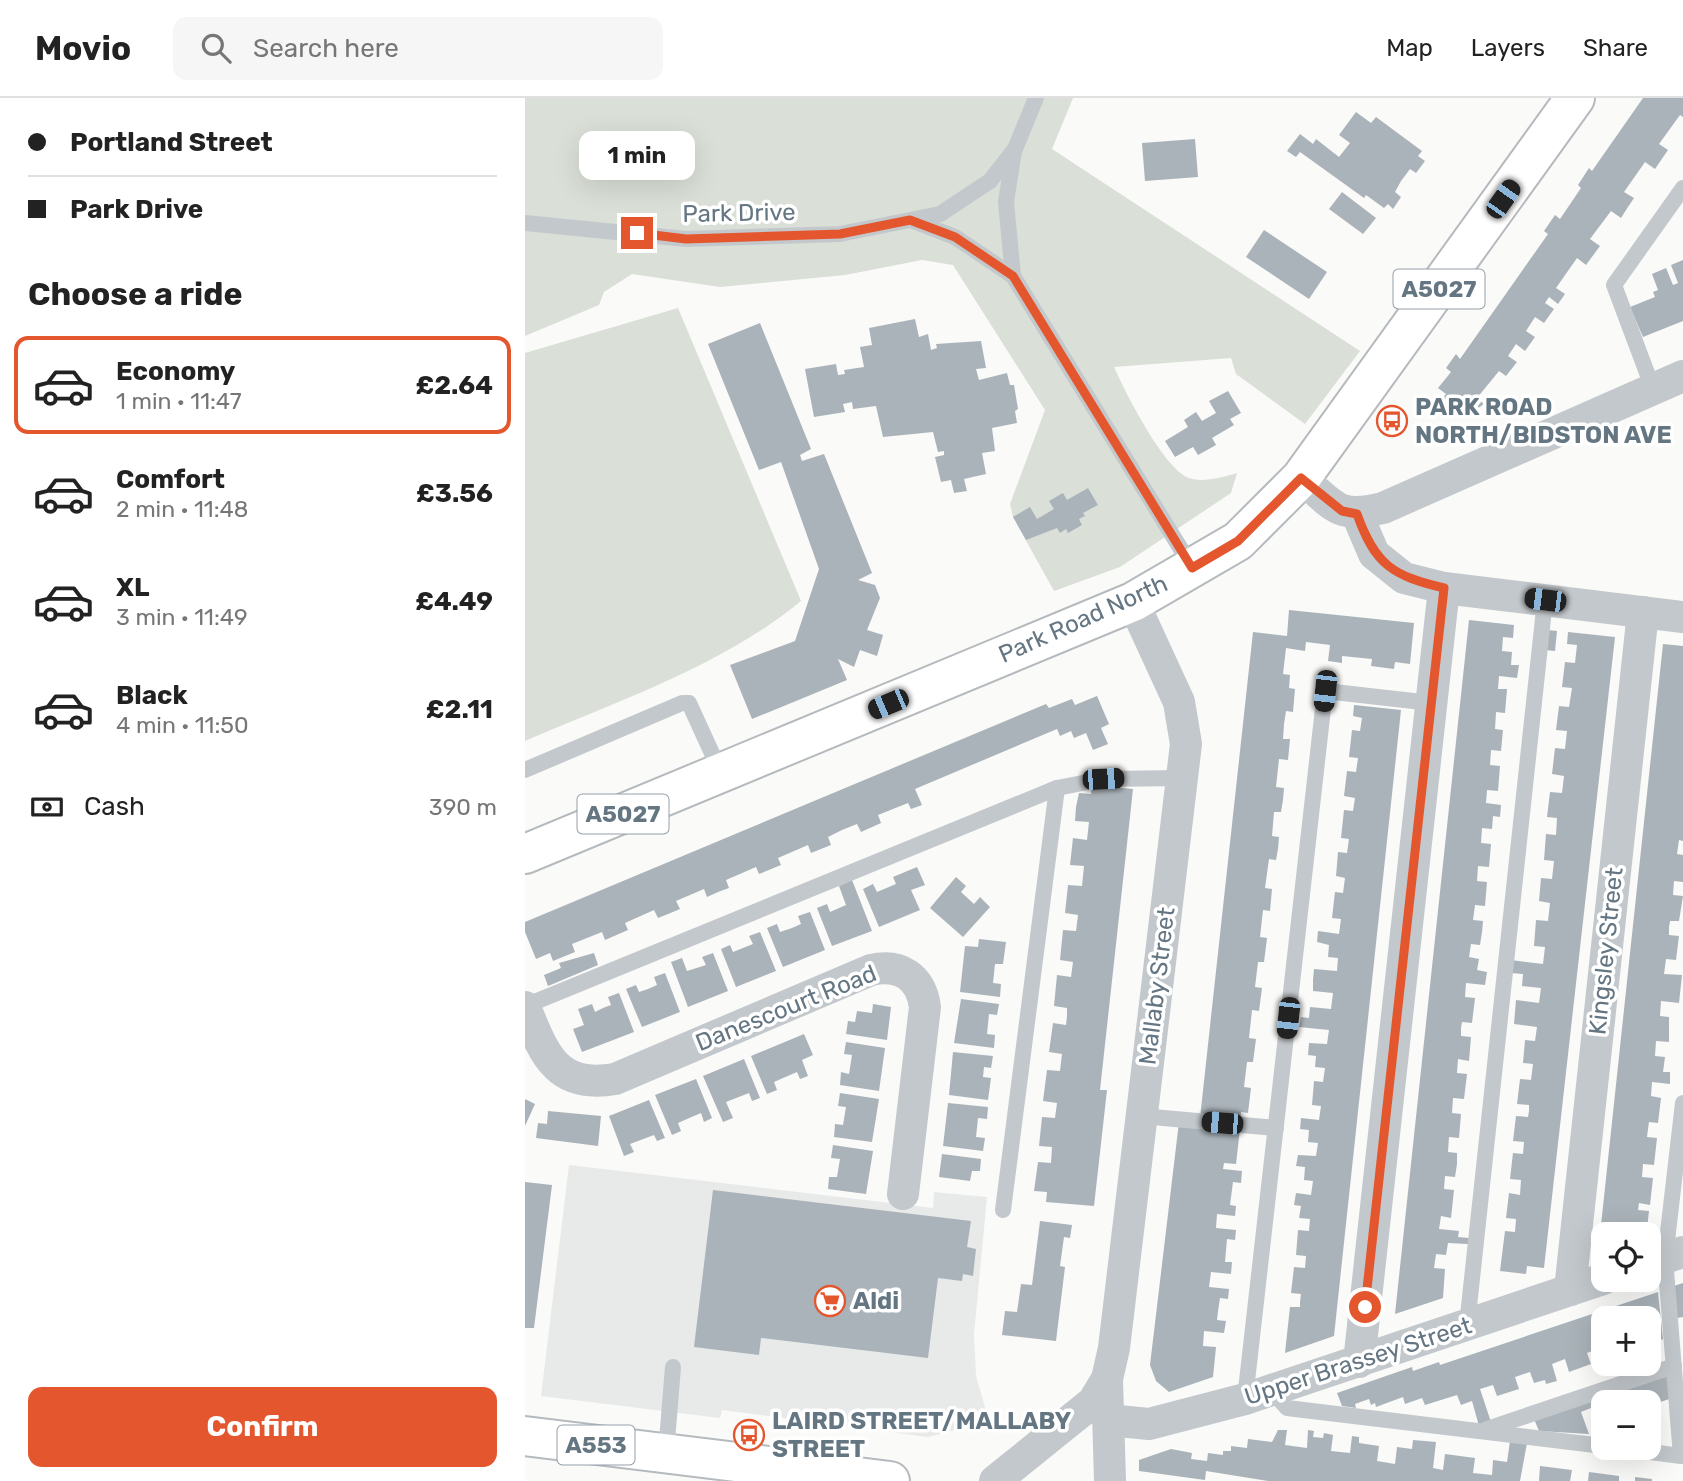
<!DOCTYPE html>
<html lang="en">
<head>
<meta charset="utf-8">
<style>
	body { margin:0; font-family:Rubik,sans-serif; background:#f6f6f6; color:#222; height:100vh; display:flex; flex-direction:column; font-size:26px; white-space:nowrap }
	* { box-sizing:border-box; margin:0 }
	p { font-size:23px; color:#767676 }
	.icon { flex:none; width:38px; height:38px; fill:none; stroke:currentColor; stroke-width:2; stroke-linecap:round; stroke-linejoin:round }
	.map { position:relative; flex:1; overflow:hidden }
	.details { display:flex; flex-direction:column; background:#fff; width:525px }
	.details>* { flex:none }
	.guide { display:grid; align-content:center; height:154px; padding:0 28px; background:#fff }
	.buttons { position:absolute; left:1066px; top:1124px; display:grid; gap:14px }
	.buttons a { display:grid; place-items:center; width:70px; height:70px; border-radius:14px; background:#fff; box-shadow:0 7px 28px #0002; font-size:35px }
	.end { position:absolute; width:32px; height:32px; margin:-16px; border:9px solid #e4572e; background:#fff; box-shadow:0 0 0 4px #fff }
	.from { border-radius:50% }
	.bubble { position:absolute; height:49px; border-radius:14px; background:#fff; box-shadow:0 7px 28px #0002; font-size:23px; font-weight:700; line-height:49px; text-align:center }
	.car { position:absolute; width:21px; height:42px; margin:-21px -10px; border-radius:9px; box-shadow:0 0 5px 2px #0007; background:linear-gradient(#222 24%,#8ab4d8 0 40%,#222 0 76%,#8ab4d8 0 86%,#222 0) }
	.guide b { display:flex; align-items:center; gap:24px; height:66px; font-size:26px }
	.guide b+b { border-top:2px solid #e0e0e0 }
	.guide i { width:18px; height:18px; background:#222 }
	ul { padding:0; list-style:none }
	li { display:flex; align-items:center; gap:21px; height:98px; margin:0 14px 10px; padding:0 14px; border:4px solid transparent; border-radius:14px }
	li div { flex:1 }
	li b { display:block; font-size:26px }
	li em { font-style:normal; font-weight:700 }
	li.active { border-color:#e4572e }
	li>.icon { width:63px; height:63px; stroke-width:1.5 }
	h2 { padding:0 28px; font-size:32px; line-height:84px }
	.pay { display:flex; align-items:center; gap:18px; height:77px; padding:0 28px; font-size:26px }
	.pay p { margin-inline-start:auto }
	.primary-button { display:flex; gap:14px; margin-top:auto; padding:14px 28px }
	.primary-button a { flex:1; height:80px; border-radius:14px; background:#e4572e; color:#fff; font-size:28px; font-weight:700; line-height:80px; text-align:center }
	header { display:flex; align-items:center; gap:42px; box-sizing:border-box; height:98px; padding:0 35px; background:#fff; border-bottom:2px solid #e0e0e0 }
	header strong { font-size:33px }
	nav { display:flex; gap:38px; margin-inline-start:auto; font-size:24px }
	.search { width:490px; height:63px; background:#f6f6f6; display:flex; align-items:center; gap:18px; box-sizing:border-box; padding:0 24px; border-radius:14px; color:#767676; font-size:26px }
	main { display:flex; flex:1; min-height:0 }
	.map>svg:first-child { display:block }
	.built { fill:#e8e9e9 }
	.green { fill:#dadfd7 }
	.building { fill:#aab3b9 }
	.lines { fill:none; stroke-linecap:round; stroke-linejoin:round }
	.primary-casing { stroke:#b5babe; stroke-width:42 }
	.lane { stroke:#c3c8cc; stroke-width:16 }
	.street { stroke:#c3c8cc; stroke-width:32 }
	.primary { stroke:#fff; stroke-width:38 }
	.route { stroke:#e4572e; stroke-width:9 }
	.labels { text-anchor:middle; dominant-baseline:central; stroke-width:7; stroke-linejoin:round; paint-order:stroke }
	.shield { fill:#fff; stroke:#939fa8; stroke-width:2 }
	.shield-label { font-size:23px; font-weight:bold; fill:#657683 }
	.street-label { font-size:24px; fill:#657683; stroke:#fff }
	.poi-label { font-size:24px; font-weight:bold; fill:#657683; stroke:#fff; text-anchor:start }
</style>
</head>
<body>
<header>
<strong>Movio</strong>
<div class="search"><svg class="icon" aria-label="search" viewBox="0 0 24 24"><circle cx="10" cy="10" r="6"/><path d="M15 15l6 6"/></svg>Search here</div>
<nav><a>Map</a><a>Layers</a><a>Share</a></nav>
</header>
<main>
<section class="details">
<div class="guide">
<b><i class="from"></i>Portland Street</b>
<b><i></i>Park Drive</b>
</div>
<h2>Choose a ride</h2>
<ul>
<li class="active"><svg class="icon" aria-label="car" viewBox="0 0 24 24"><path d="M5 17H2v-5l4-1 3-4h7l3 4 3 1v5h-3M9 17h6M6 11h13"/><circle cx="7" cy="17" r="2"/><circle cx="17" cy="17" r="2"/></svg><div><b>Economy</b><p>1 min · 11:47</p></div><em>£2.64</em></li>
<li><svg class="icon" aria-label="car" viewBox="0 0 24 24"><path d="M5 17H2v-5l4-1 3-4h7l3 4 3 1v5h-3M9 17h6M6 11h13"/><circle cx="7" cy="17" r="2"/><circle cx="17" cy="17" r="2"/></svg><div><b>Comfort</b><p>2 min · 11:48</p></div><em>£3.56</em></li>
<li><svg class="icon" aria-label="car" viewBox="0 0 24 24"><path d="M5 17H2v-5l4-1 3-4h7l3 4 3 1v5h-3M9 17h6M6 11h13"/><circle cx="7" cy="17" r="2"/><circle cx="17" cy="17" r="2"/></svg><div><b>XL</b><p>3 min · 11:49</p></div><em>£4.49</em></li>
<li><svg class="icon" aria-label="car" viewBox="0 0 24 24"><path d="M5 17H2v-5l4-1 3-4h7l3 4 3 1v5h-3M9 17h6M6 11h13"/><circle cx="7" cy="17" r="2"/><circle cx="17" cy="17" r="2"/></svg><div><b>Black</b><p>4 min · 11:50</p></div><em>£2.11</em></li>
</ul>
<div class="pay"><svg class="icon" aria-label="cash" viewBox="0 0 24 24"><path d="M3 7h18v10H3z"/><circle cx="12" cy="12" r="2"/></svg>Cash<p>390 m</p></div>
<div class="primary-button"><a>Confirm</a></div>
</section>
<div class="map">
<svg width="1158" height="1383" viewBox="0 0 1158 1383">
	<rect width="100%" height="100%" fill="#fafaf8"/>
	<polygon class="built" points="44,1067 408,1110 409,1094 462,1099 449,1236 451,1278 464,1323 403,1339 197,1312 195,1320 16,1298"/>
	<g class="green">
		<path d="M0,0H548L527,51L835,253L780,326L711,276L706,260L589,269C600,294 639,371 664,380C677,385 699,379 712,375L706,395L595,469L529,493L488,419L485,406L520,312L428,167L397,162L320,177L195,189L107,176L79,194L74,207L0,238Z"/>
		<path d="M153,210L276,503C199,567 91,604 0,643V255Z"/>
	</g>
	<g class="building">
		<polygon points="1118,0 1158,0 1158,19 1155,17 1134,46 1143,52 1130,71 1120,64 1099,94 1109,100 1103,109 1096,120 1086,113 1065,141 1075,148 1061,167 1052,160 1031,190 1040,196 1033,206 1024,199 1020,205 1029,211 1019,225 1010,219 1001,233 1010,239 1000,253 991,246 983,258 992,264 981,278 974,273 952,300 959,306 941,319 917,301 921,296 913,290 926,274 921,270 931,256 935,261 1023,136 1019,133 1030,117 1035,121 1056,90 1053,87 1064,70 1067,73"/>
		<polygon points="831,14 846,25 851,19 897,53 893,58 900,63 891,75 885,71 876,83 870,94 876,99 868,111 863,106 859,110 841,97 839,100 775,54 771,59 762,53 775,36 788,46 791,41 814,59 825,45 814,37"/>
		<polygon points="670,41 673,79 620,83 617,45"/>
		<polygon points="817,94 851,120 838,136 804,111"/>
		<polygon points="739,132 802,174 784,201 721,159"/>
		<polygon points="1158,162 1158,223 1118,239 1105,209 1130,199 1128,194 1133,192 1127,176 1141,170 1148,187 1153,185 1146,167"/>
		<polygon points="390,221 394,239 403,236 406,252 412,250 411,246 456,243 461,270 451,271 454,282 482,275 485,287 489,287 493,311 490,313 492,325 467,330 470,353 457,355 461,376 439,381 442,393 429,395 426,382 416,384 410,359 419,357 419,353 413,354 408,334 358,339 351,308 328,311 327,304 318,306 320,314 289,319 280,271 311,266 313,277 320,276 319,272 339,269 335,249 347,247 344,230"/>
		<polygon points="235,225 286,351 275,357 277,363 299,356 347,475 333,482 350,487 355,500 342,532 358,537 352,558 335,552 329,569 313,561 322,582 227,621 205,567 270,543 294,471 256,364 234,372 183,246"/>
		<polygon points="703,293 716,315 705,321 709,327 687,340 691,347 673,357 668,349 650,359 640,343 663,329 659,322 671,314 677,323 691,315 684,303"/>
		<polygon points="563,390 573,407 558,415 560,418 554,421 557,427 543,435 541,431 535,435 532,430 501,442 488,419 505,409 512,421 529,411 524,403 538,395 542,402"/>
		<polygon points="764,512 889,525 885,566 870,564 869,571 846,568 847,561 817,558 817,565 803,563 805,547 781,544 780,553 761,550 758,576 765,577 764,590 770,591 768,614 761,613 759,626 758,641 765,641 763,662 754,661 751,689 759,690 758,702 756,714 749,714 747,738 754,739 753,751 751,762 744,761 740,790 747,791 745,813 738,812 735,839 742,840 739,864 733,864 730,889 737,890 734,913 727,912 724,940 731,941 728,964 722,964 719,989 726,990 723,1015 716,1014 715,1024 675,1020 728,534 762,538"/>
		<polygon points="944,522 989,527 988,540 978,539 977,553 987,554 986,567 994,567 992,580 974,578 973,591 982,591 980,615 971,614 970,631 978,632 976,653 966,652 965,667 975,668 973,693 962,692 961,705 976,707 975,719 968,718 967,731 957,730 956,745 966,746 964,769 953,768 952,783 962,784 960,808 950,807 948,822 958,823 957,834 955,847 946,846 944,859 954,861 952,872 962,874 960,887 941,885 940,899 950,900 947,925 937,924 936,930 936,938 946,939 944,963 933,961 932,975 942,976 939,1001 928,1000 927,1015 936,1016 934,1040 924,1039 923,1054 932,1055 932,1066 930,1079 920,1078 919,1091 929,1092 926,1120 916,1118 914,1131 934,1133 933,1139 944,1140 943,1146 923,1145 921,1157 911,1156 909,1170 920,1171 918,1200 870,1216"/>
		<polygon points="1023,532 1032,533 1030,553 1020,552"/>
		<polygon points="1043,534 1090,539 1019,1170 1002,1168 1001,1176 975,1173 980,1133 990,1134 991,1121 981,1120 984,1095 995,1097 996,1082 985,1081 988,1055 998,1056 999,1044 988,1043 991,1018 1003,1019 1004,1013 1004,1007 992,1006 995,981 1006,982 1008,966 998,965 1000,942 1010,943 1012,929 989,926 991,902 1014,905 1016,890 997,888 998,876 985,875 986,862 1018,866 1020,849 1009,848 1011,822 1023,823 1025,805 1014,803 1016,780 1027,781 1029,763 1019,762 1021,736 1031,737 1032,720 1022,719 1025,694 1037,695 1039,678 1027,676 1030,650 1040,651 1042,633 1031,632 1034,608 1044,609 1047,590 1037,589 1040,564 1050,565 1052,547 1042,546"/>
		<polygon points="1138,546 1158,548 1158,743 1154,742 1152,756 1158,757 1158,784 1149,783 1148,797 1158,798 1154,823 1145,823 1144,829 1144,837 1154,838 1151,862 1141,861 1139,876 1157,877 1154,905 1136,903 1135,918 1144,919 1144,944 1131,943 1130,958 1140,959 1138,974 1145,974 1145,986 1127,984 1126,998 1136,1000 1133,1025 1124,1024 1123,1031 1122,1039 1132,1040 1129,1067 1118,1066 1117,1079 1128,1080 1125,1107 1114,1105 1113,1112 1124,1113 1122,1131 1106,1136 1078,1136 1078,1145 1074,1146"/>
		<polygon points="572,598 584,626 576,630 583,646 568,652 561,635 549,640 546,633 535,638 532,631 390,691 397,707 386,711 383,705 353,717 356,725 336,734 332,726 317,732 303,739 306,747 286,755 283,747 253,760 256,767 234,776 231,769 201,782 204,790 193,794 182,799 179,791 151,803 155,811 143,816 133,820 129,812 100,825 103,832 80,842 77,834 47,846 50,854 28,863 25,855 11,861 0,834 0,824 521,606 524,610 547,601 550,607"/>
		<polygon points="829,607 876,612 809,1238 760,1255 765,1209 775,1209 775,1204 776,1196 766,1195 769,1169 780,1170 781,1158 771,1157 773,1132 784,1133 785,1121 774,1120 776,1108 769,1107 771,1095 786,1097 788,1083 779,1082 780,1069 771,1068 773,1057 791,1058 793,1045 783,1044 784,1032 775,1031 776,1020 794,1022 796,1008 787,1007 789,983 798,984 800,970 790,969 791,958 783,957 784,945 802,946 804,932 774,929 776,919 784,920 785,909 806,911 808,895 788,893 788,882 789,871 812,873 813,860 803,859 804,847 792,844 793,833 814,836 816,821 807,820 810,794 818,795 820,780 811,778 813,754 822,755 824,741 816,740 819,712 828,713 830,700 819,698 822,673 831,674 833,660 824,659 827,632 835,633 837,620 828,618"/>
		<polygon points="567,687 608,691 575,992 582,992 569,1108 521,1104 522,1094 509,1093 513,1064 526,1065 527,1049 514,1048 517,1019 530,1020 532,1005 518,1003 522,972 535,973 537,956 524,954 528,925 541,927 542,918 542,910 529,908 532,877 546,879 548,864 535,862 538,832 551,833 553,817 540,815 543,787 557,788 559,768 545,767 548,740 562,742 564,724 550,723 551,709 554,695 566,696"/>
		<polygon points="392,769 400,787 386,792 395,812 354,829 338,791 348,786 352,794 371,786 368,779"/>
		<polygon points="431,779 441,788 436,794 449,806 455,799 465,809 438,839 405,810"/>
		<polygon points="327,782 347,833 307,848 292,810 302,806 305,814 321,807 314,788"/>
		<polygon points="285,814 300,852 258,869 242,830 252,826 255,834 267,830 276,826 273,818"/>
		<polygon points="235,834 251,873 211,889 196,851 205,847 208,854 228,846 224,838"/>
		<polygon points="454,841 481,844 478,866 470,866 468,885 476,886 475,899 435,894 440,848 453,849"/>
		<polygon points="69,855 73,867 23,888 19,877 36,870 34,865"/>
		<polygon points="188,855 203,893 163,909 146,864 157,860 162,873 181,867 177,859"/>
		<polygon points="140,875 155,914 117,929 101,891 111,887 114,894 123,891 132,887 129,879"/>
		<polygon points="94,895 109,934 57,954 48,931 59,927 53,911 67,906 70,914 78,910 86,907 83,899"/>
		<polygon points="436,901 474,906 472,917 464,916 462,936 470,937 469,950 429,945"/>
		<polygon points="348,906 366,909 362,942 321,936 323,923 330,924 332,913 347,915"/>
		<polygon points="279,936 288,957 277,962 283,978 275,981 272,974 258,980 249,984 252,992 242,996 226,958"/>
		<polygon points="321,944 360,950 354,993 315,987 316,974 324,976 327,957 319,956"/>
		<polygon points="428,954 468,958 466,970 459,969 458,979 466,980 463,1002 424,997"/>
		<polygon points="219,961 235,1000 227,1003 224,995 201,1004 208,1020 198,1024 178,978"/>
		<polygon points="171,981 187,1020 179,1024 176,1015 162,1021 153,1025 156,1033 147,1037 130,997"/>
		<polygon points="315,995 354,1001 347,1044 309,1039 310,1026 318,1027 321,1009 313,1008"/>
		<polygon points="0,1001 10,1006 0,1028"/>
		<polygon points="124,1002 140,1040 132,1043 129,1037 105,1046 109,1054 99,1058 84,1018"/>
		<polygon points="423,1005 463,1009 462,1021 453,1020 451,1039 460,1040 458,1053 418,1048"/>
		<polygon points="23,1013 76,1018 73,1048 11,1040 13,1025 22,1026"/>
		<polygon points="654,1024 715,1031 711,1066 699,1065 698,1071 717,1073 716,1085 708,1084 705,1107 711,1108 710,1118 692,1116 691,1130 711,1132 710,1142 702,1141 700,1164 707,1164 706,1176 686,1174 684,1189 704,1191 703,1201 695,1200 693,1213 692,1222 701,1223 699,1235 679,1233 678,1248 691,1249 688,1279 644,1294 631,1283 625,1267"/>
		<polygon points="308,1047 348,1053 341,1096 303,1091 304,1079 312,1079 315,1061 306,1060"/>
		<polygon points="417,1056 456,1061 455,1073 447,1073 445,1083 414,1079"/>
		<polygon points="0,1084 27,1087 9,1230 0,1230"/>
		<polygon points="188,1092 446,1123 442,1149 451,1151 448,1178 438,1176 437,1183 413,1180 403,1260 236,1240 234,1257 169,1249"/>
		<polygon points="515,1123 547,1127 545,1140 539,1139 535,1168 540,1169 531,1243 477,1237 480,1213 492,1214 496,1186 507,1187"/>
		<polygon points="1158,1185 1158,1219 1152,1220 1149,1188"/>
		<polygon points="1133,1194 1138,1241 1124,1247 1124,1220 1078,1220 1078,1256 1075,1250 1062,1255 1066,1266 1044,1274 1040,1261 1027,1266 1032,1283 1021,1286 1020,1282 1009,1285 1005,1274 990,1279 994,1291 972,1298 968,1287 955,1291 966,1324 954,1328 947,1303 936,1307 932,1297 900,1307 897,1300 880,1306 878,1299 851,1309 850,1305 846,1307 844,1301 830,1306 831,1310 817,1308 812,1295 887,1269 888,1273 914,1264 915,1267"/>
		<polygon points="1139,1276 1145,1281 1147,1300 1124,1308 1124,1304 1078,1304 1078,1322 1070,1324 1066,1310 1056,1314 1064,1336 1014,1333 1009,1321"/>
		<polygon points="753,1332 762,1332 760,1347 782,1350 783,1332 789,1333 788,1339 798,1340 799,1335 808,1337 806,1353 825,1355 827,1338 834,1339 834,1345 854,1348 852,1363 870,1366 872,1349 887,1351 888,1342 911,1344 908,1370 918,1372 920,1356 950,1360 948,1375 967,1377 968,1362 982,1364 985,1343 1002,1345 995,1383 743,1383 681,1373 680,1382 614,1373 614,1362 646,1351 667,1355 666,1361 682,1363 683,1355 698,1357 698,1353 706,1353 706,1348 722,1350 723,1341 747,1344"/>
		<polygon points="1015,1368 1047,1372 1045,1383 1014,1383"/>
		<polygon points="1064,1374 1094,1378 1094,1383 1063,1383"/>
		<polygon points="1110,1379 1127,1381 1127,1383 1110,1383"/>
	</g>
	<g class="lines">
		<g class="primary-casing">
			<g id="primary">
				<polyline points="0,756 608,504 713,443 776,380 1050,0"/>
				<polyline points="0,1338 365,1383"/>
			</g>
		</g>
		<g class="lane">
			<polyline points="489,53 481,104 488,178 667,469"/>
			<polyline points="386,122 430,139 488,178"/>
			<polyline points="0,125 161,141 315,136 415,116 465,83 490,51 511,0"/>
			<polyline points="1128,291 1089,187 1158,90"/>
			<polyline points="0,672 157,605 164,605 196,675"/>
			<polyline points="0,908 532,690 578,681 657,680"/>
			<polyline points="616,1018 751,1030"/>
			<polyline points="478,1112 532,690"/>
			<polyline points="942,1227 1020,502"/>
			<polyline points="747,1293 762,1310 1078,1348"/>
			<polyline points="720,1301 800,593 906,605"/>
			<polyline points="962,1331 1149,1268"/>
			<polyline points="1087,1349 1156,1358 1140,1160 1158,1005"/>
			<polyline points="141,1355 148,1269"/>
		</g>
		<g class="street">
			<path d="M776,380C811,409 812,421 858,410L1158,278"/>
			<polyline points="832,416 849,456 879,480 919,490 1158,519"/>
			<path d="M0,909C19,956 31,991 90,981L346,872C375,865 396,879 400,909L378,1096"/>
			<polyline points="1124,1165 1158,1154"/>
			<polyline points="1045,1192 1118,514"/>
			<polyline points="834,1264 919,490"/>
			<polyline points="583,1322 624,1326 720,1301 1078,1181"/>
			<polyline points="470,1383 568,1304 582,1281"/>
			<polyline points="585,1383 582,1281 589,1250 661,646 654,604 608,504"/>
		</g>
		<use href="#primary" class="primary"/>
	</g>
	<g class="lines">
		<path class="route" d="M112,135L161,141L315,136L385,122L430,139L488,178L667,470L713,443L776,380L817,413L832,416C850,467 868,478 919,490L840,1209"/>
	</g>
	<defs>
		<g id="bus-ring" transform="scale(1.575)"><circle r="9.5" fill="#fff" stroke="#e4572e" stroke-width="1.5"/><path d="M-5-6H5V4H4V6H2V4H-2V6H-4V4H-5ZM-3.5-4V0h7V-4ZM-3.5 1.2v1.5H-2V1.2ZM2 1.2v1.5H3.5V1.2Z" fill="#e4572e"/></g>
		<g id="supermarket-ring" transform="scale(1.575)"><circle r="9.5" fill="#fff" stroke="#e4572e" stroke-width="1.5"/><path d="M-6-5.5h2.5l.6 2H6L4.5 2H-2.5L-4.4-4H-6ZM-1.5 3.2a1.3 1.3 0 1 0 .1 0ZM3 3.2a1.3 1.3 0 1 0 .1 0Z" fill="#e4572e"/></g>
	</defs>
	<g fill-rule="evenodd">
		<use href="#bus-ring" x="867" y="323"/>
		<use href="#supermarket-ring" x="305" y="1203"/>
		<use href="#bus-ring" x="224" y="1337"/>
	</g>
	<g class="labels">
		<g class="shield">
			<rect x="868.5" y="171.5" width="91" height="39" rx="5"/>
			<rect x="52.5" y="696.5" width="91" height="39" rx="5"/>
			<rect x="32.5" y="1327.5" width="77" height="39" rx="5"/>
		</g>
		<g class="shield-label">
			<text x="914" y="191">A5027</text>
			<text x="98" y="716">A5027</text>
			<text x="71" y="1347">A553</text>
		</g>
		<g class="street-label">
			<text transform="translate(214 115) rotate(-1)">Park Drive</text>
			<text transform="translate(558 521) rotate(-24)">Park Road North</text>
			<text transform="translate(1081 853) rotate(-84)">Kingsley Street</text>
			<text transform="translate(632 888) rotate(-83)">Mallaby Street</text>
			<text transform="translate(261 910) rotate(-22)">Danescourt Road</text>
			<text transform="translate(833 1263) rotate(-18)">Upper Brassey Street</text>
		</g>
		<g class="poi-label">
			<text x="890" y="309">PARK ROAD<tspan x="890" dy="28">NORTH/BIDSTON AVE</tspan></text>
			<text x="328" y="1203">Aldi</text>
			<text x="247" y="1323">LAIRD STREET/MALLABY<tspan x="247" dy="28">STREET</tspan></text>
		</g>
	</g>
</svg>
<div class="buttons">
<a><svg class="icon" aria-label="locate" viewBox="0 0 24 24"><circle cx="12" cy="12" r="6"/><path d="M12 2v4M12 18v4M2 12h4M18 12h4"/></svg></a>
<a>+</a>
<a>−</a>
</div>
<i class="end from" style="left:840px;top:1209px"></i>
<i class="end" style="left:112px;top:135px"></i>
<div class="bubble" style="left:54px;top:33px;width:116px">1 min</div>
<i class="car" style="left:978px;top:101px;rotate:35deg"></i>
<i class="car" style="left:1020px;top:502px;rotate:277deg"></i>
<i class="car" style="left:800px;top:593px;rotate:186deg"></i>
<i class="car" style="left:363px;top:606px;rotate:247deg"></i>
<i class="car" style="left:578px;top:681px;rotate:87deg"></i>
<i class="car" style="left:763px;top:920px;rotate:186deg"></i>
<i class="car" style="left:697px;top:1025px;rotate:275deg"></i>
</div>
</main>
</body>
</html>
